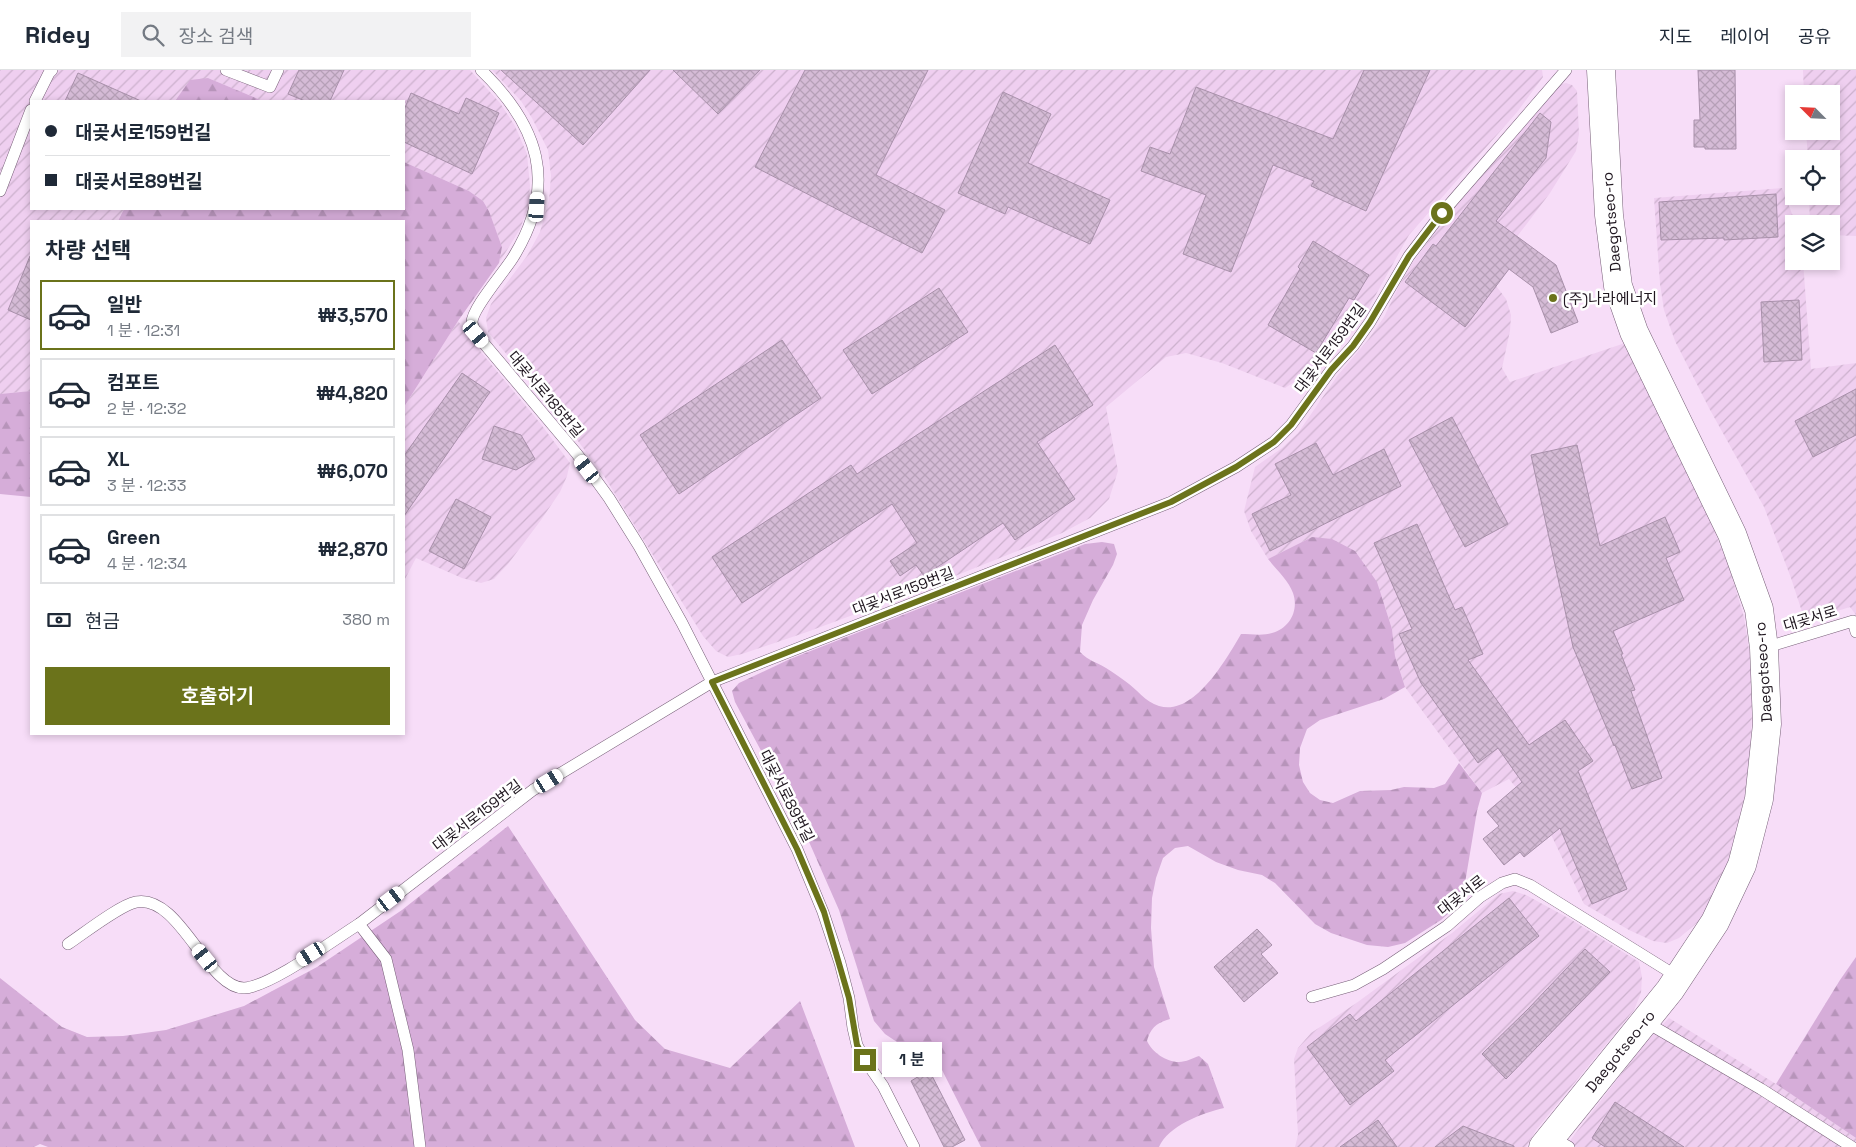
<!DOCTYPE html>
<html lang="ko">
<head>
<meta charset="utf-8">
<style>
	body { margin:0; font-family:"Space Grotesk","Noto Sans KR",sans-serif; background:#f2f2f3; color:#1f2937; height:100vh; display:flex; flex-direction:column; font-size:19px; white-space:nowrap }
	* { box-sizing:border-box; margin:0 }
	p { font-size:16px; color:#747a83 }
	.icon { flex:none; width:28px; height:28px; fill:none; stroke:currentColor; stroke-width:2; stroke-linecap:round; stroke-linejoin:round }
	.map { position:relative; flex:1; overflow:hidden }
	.sheet { position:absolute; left:30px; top:150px; width:375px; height:515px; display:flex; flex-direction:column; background:#fff; border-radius:0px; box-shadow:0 2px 8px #0003 }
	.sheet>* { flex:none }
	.hud { position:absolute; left:30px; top:30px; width:375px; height:110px; border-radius:0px; box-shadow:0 2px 8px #0003; display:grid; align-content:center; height:110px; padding:0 15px; background:#fff }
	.needle { width:32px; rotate:294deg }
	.controls { position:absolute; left:1785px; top:15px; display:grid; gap:10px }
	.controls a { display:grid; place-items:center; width:55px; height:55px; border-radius:0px; background:#fff; box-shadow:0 2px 8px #0003; font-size:25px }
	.end { position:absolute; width:22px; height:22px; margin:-11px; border:6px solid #6b731b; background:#fff; box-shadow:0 0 0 2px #fff }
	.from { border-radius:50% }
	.bubble { position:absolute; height:35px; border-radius:0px; background:#fff; box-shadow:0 2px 8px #0003; font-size:16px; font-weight:600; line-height:35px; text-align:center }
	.car { position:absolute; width:15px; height:30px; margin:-15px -8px; border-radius:6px; box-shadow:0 0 4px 1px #0007; background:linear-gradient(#fff 24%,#345 0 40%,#fff 0 76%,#345 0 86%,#fff 0) }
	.hud b { display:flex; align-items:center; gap:18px; height:48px; font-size:19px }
	.hud b+b { border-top:1px solid #e0e1e3 }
	.hud i { width:12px; height:12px; background:#1f2937 }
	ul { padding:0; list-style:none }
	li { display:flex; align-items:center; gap:15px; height:70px; margin:0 10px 8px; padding:0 5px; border:2px solid #e0e1e3; border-radius:0px }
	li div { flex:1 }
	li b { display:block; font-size:19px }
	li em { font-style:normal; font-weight:600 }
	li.current { border-color:#6b731b }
	li>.icon { width:45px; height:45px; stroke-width:1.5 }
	h2 { padding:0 15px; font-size:22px; line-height:60px }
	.pay { display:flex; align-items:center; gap:12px; height:55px; padding:0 15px; font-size:19px }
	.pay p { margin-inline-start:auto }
	.button { display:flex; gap:10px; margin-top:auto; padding:10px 15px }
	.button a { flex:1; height:58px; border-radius:0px; background:#6b731b; color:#fff; font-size:20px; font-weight:600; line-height:58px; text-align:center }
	header { display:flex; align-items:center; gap:30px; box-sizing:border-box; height:70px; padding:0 25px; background:#fff; border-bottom:1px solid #e0e1e3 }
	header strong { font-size:24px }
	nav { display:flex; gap:28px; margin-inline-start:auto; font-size:18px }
	.search { width:350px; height:45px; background:#f2f2f3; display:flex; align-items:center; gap:12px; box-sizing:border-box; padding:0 18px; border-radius:0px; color:#747a83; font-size:19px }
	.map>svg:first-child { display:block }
	.industrial { fill:url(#industrial-furrows) }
	.forest { fill:url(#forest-firs) }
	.building { fill:url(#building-cross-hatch); stroke:#a890aa }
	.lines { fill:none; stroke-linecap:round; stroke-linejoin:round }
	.lane-casing { stroke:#765f77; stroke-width:12 }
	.secondary-casing { stroke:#765f77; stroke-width:29 }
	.lane { stroke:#fff; stroke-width:11 }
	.secondary { stroke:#fff; stroke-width:28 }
	.route { stroke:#6b731b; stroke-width:6 }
	.poi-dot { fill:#6b731b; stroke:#fff; stroke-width:2 }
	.labels { text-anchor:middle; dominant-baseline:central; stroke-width:5; stroke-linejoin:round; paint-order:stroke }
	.street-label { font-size:15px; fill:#1f161f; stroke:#fff }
	.poi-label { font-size:15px; fill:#1f161f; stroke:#fff; text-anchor:start }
</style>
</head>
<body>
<header>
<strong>Ridey</strong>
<div class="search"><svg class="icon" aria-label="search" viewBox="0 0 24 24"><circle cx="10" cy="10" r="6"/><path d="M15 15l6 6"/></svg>장소 검색</div>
<nav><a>지도</a><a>레이어</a><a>공유</a></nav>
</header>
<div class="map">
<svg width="1856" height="1077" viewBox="0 0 1856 1077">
	<defs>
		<pattern id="industrial-furrows" width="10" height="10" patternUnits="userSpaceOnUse" patternTransform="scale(1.25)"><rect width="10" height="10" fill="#efcff0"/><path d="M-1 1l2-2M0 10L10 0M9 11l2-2" fill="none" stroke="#ccb1cd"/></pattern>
		<pattern id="forest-firs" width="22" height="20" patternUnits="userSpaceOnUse" patternTransform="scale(1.25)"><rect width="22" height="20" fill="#d6add9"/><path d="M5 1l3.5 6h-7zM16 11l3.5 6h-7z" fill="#b794ba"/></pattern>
		<pattern id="building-cross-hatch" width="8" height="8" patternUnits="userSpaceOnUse" patternTransform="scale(1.25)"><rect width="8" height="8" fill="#d5bbd6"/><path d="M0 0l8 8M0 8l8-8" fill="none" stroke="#b6a0b7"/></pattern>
	</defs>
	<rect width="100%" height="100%" fill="#f7ddf8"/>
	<g class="industrial">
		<polygon points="0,0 470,0 500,33 515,56 527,84 530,116 528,137 520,159 499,193 502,177 489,141 483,131 469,121 404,92 404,31 263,31 208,8 177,28 175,31 31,31 31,139 124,139 118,151 31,151 31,321 0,324"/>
		<polygon points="492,0 1542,0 1543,7 1518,41 1409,165 1369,237 1345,268 1321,292 1302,307 1285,318 1222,293 1186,283 1166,287 1106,337 1118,401 1109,429 1090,448 1062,463 920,520 807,562 742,584 728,587 716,581 703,566 604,406 566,355 488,262 486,248 491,234 527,186 540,162 549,130 551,106 548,80 532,48 521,31"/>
		<polygon points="1803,0 1856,0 1856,166 1831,165 1831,154 1810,154 1809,126 1831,126 1831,89 1808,89 1806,61 1831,61 1831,24 1804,24"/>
		<polygon points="1566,13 1572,15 1577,21 1579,64 1576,81 1550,123 1488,205 1506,229 1511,245 1510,261 1502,298 1510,312 1625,273 1708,445 1730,500 1744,547 1751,593 1752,641 1750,703 1742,751 1723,810 1699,851 1679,868 1667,873 1653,871 1629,860 1584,834 1546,754 1509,709 1482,723 1405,617 1395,586 1392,559 1385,537 1312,467 1268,489 1251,461 1244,441 1255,397 1282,378 1298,363 1338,305 1368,270 1384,247 1399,216 1413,192 1446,148 1558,15"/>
		<polygon points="1782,118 1796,154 1794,154 1794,191 1803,191 1811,299 1856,293 1856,545 1850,537 1805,551 1791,508 1764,437 1709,338 1675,271 1664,240 1660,214 1654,128"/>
		<polygon points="458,251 481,282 540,353 570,393 567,406 560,422 541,450 508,494 494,509 481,513 462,508 416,488 404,511 404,337"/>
		<polygon points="1513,821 1526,825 1570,849 1639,892 1642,907 1641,923 1634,940 1536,1060 1526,1077 1295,1077 1298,1065 1294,989 1298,978 1311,963 1355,934 1452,863 1499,824"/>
		<polygon points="1669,948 1776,1014 1856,1068 1856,1077 1565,1077 1646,972"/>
	</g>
	<g class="forest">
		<polygon points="208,8 263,31 175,31 190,10"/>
		<polygon points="404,92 469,121 483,131 489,141 502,177 499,193 458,251 404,337 404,151 118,151 124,139 404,139"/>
		<polygon points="31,321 31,427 0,424 0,324"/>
		<path d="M1312,467L1332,469L1355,481L1377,512L1392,559L1395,586L1405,617L1384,629L1320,650L1307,659L1300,678L1299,695L1303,712L1310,723L1320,730L1333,733L1360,721L1391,720L1404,717L1434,718L1445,714L1459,693L1482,723L1477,741L1462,831L1441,850L1405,873L1388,877L1367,875L1331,863L1315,854L1275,813L1262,805L1238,800L1216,792L1188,776L1175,778L1163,788L1156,808L1152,828L1151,858L1154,897L1170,949C1157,953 1151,957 1147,971C1152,982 1166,992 1179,992C1186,992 1193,988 1199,986L1208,994L1224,1038C1202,1043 1168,1056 1159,1077H981L942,1000L930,989L900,974L885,964L874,951L839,840L806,765L735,632L732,621L739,613L790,589L1085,474L1102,472L1114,474L1117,484L1113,495L1093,530L1082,555L1080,582C1090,592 1095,591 1106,598C1113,602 1119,607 1125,611C1137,619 1145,632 1159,636C1194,647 1227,588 1241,564C1251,564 1263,566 1272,563C1290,558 1299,540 1293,523C1289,511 1276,499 1268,489Z"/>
		<polygon points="508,756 635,950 665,979 730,998 800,931 855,1077 48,1077 40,1074 34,1077 0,1077 0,908 62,957 87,967 123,966 166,960 244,936 317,897 402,840"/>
		<polygon points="1856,887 1856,1068 1776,1014 1840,910"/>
	</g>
	<g class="building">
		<polygon points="299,0 344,0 330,31 305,31 288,24"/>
		<polygon points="501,0 650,0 583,75"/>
		<polygon points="673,0 760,0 718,44"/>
		<polygon points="805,0 928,0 876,105 945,140 922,183 755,97"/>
		<polygon points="1364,0 1430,0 1366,141 1311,116 1314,111 1273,95 1231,202 1183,184 1206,125 1141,101 1150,77 1170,84 1196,17 1333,69"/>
		<polygon points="1698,0 1735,0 1736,79 1705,79 1705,77 1694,77 1694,50 1700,50"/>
		<polygon points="78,3 141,31 65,31"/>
		<polygon points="1003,22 1051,44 1028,93 1110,130 1090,174 1008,137 1005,144 958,123"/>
		<polygon points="411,23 459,44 466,28 499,43 472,104 404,72 404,40"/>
		<polygon points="1540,43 1551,52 1546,88 1496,151 1556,195 1578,252 1551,263 1533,217 1509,199 1465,257 1405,212 1433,174 1436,176"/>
		<polygon points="1776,124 1778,167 1724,170 1724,168 1661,170 1659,132"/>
		<polygon points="1313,171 1369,205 1354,230 1349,228 1316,283 1268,255 1300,199 1298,197"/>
		<polygon points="30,186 31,186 31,250 8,240"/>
		<polygon points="939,218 968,262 872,324 843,280"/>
		<polygon points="1799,230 1802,290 1764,292 1761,232"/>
		<polygon points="782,270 821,328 679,424 640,365"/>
		<polygon points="1055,275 1093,335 1037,372 1075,429 1015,470 1003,453 924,506 916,495 900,506 890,491 917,473 892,434 742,533 712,487 851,395 857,404"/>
		<polygon points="462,303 490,322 404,446 404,386"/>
		<polygon points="1856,319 1856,365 1813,387 1795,351"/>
		<polygon points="1452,347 1508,454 1465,477 1409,370"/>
		<polygon points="494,356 521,365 535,389 516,400 482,389"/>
		<polygon points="1316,373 1333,405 1384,379 1401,416 1270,481 1252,444 1291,425 1275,394"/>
		<polygon points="1577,375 1600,476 1665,447 1680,482 1666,488 1684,530 1613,561 1623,584 1621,584 1635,620 1631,621 1662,708 1632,719 1615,675 1614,676 1573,577 1531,385"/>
		<polygon points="456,429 491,447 464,499 429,481"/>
		<polygon points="1417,454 1455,540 1462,537 1483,584 1468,590 1529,675 1565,650 1593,691 1578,701 1627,819 1592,834 1560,758 1524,787 1520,782 1504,795 1483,769 1499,756 1487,742 1522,712 1498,678 1478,693 1421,613 1399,564 1412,559 1374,473"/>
		<polygon points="1509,828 1539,866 1385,990 1394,1001 1350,1035 1307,977 1350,944 1356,951"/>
		<polygon points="1257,859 1272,875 1261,884 1278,903 1244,932 1214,897"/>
		<polygon points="1585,879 1610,902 1506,1009 1482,984 1528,939"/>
		<polygon points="929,1000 965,1070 952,1077 944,1077 911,1011"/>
		<polygon points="1615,1032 1684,1077 1605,1077 1592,1068"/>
		<polygon points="1378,1050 1397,1077 1340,1077"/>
		<polygon points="1463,1056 1514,1076 1514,1077 1435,1077"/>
	</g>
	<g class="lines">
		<g class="lane-casing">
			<g id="lane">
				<polyline points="226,0 270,17 278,0"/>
				<path d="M481,0C539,56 558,114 514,186C506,200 471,239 472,253C473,257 475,261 476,264L577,384L609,428L639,476L682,553L797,779L823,842L840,893L849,928L853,958L857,975L865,990L883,1016L914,1077"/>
				<polyline points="35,31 49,3 52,0"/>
				<polyline points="0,121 31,40"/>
				<polyline points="1764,578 1853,551 1856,562"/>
				<path d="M68,874C83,864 120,835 136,832C180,824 207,918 244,918C270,917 335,869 359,854"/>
				<polyline points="1312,927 1354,915 1383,899 1447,856 1480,827 1502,813 1515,809 1530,815 1678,907"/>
				<polyline points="1644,951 1761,1019 1852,1077"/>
				<polyline points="1551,1067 1569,1077"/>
				<polyline points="420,1077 408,980 386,889 359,854 533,720 712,612 1171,432 1236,397 1274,372 1291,355 1331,300 1353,276 1370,252 1409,186 1442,143 1566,0"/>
			</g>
		</g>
		<g class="secondary-casing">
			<polyline id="secondary" points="1543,1077 1670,920 1715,852 1742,795 1759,729 1767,654 1764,578 1759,539 1732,464 1634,262 1618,216 1609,145 1601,0"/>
		</g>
		<use href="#lane" class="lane"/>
		<use href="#secondary" class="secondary"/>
	</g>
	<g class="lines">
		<polyline class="route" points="865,990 857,975 849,928 824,842 797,779 712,612 1171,432 1236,397 1274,372 1291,355 1331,300 1353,276 1370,252 1409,186 1442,143"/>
	</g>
	<circle class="poi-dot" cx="1553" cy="228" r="5"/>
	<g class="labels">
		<g class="street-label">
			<text transform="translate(1611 152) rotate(-95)">Daegotseo-ro</text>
			<text transform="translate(1330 278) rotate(-53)">대곶서로159번길</text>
			<text transform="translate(546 324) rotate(50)">대곶서로185번길</text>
			<text transform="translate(903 521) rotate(-21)">대곶서로159번길</text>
			<text transform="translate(1810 548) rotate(-17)">대곶서로</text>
			<text transform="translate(1763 602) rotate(-94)">Daegotseo-ro</text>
			<text transform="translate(787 726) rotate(63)">대곶서로89번길</text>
			<text transform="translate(477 745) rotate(-37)">대곶서로159번길</text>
			<text transform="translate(1461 825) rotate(-38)">대곶서로</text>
			<text transform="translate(1620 981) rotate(-51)">Daegotseo-ro</text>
		</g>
		<g class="poi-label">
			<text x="1563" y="228">(주)나라에너지</text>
		</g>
	</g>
</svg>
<div class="controls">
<a><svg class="needle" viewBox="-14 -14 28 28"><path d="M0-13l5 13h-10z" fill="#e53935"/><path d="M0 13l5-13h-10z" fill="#747a83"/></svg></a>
<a><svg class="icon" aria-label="locate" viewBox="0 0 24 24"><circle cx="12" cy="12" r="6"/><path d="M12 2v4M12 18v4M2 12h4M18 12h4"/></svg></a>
<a><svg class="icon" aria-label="layers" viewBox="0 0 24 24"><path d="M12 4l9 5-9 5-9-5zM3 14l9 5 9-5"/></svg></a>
</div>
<i class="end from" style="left:1442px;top:143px"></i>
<i class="end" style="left:865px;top:990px"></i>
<div class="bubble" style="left:882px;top:972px;width:60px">1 분</div>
<i class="car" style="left:537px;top:137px;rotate:4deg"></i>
<i class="car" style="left:476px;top:264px;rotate:140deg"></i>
<i class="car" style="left:587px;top:399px;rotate:323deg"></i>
<i class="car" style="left:549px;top:711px;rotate:59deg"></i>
<i class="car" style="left:391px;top:829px;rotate:53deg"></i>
<i class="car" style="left:311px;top:884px;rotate:238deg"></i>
<i class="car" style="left:205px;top:888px;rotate:321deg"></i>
<div class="hud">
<b><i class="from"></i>대곶서로159번길</b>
<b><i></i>대곶서로89번길</b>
</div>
<section class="sheet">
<h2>차량 선택</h2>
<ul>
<li class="current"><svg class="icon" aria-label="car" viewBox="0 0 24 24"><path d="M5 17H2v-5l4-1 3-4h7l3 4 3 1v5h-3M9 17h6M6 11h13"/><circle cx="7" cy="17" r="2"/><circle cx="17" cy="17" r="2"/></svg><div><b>일반</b><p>1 분 · 12:31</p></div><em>₩3,570</em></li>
<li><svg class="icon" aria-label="car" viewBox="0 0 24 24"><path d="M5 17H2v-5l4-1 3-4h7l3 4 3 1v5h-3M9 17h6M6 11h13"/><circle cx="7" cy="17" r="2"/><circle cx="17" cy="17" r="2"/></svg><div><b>컴포트</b><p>2 분 · 12:32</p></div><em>₩4,820</em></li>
<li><svg class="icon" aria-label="car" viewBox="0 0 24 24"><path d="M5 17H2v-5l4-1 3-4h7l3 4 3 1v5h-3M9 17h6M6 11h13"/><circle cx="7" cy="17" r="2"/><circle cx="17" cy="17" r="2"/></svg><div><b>XL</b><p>3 분 · 12:33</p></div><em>₩6,070</em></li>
<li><svg class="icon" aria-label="car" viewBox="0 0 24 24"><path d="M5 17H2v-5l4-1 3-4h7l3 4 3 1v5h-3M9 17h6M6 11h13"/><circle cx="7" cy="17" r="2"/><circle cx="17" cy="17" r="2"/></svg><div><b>Green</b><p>4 분 · 12:34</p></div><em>₩2,870</em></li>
</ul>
<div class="pay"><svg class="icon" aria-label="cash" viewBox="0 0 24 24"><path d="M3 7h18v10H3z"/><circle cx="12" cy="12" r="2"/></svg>현금<p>380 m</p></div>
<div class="button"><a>호출하기</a></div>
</section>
</div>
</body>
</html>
